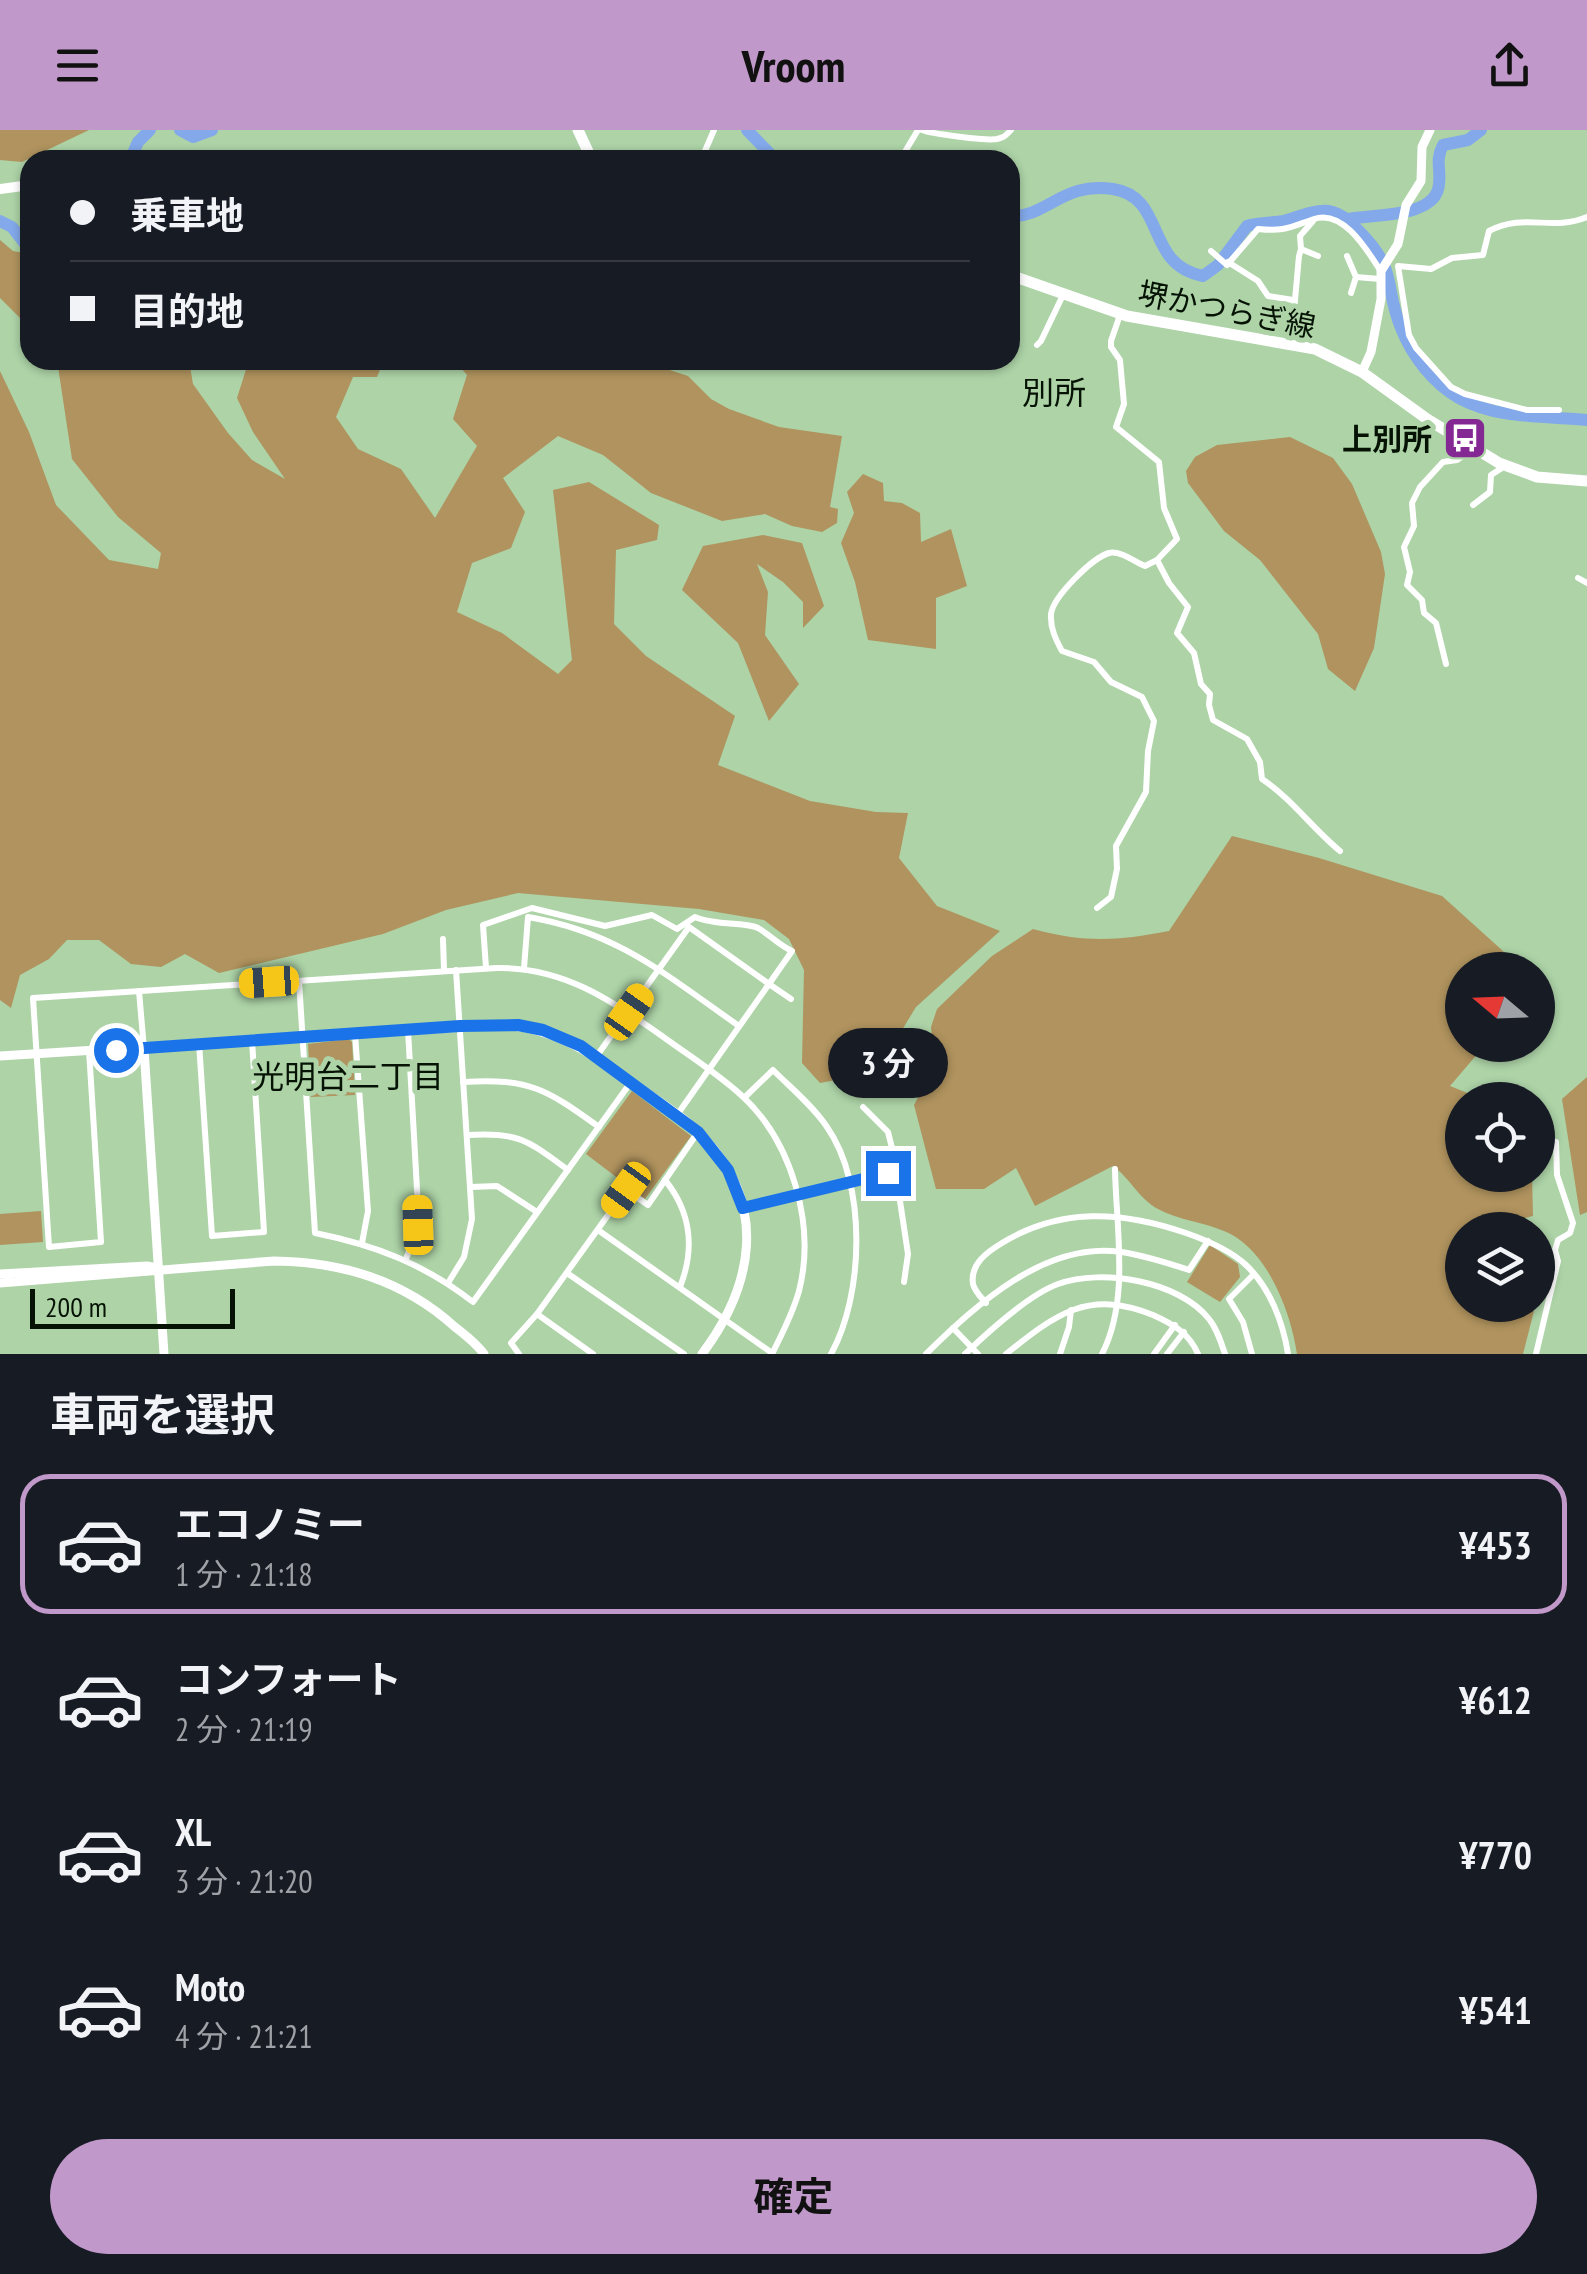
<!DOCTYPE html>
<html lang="ja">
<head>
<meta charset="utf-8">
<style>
	body { margin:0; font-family:"PT Sans Narrow","Noto Sans JP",sans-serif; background:#242831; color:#f1f3f6; height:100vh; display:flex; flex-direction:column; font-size:38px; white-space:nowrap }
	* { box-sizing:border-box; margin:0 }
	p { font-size:32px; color:#9ea1a6 }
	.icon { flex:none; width:55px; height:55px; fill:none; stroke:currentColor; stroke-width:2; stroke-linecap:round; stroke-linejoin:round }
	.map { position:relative; height:1224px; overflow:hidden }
	.side { display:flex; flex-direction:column; background:#171b24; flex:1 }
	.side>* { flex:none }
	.hud { position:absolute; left:20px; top:20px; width:1000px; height:220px; border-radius:30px; box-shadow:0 2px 8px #0004; display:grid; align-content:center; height:220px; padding:0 50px; background:#171b24 }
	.needle { width:65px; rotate:289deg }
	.buttons { position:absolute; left:1445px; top:822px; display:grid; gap:20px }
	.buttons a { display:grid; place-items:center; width:110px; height:110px; border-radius:50%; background:#171b24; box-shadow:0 2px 8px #0004; font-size:50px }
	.scale { position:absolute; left:30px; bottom:25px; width:205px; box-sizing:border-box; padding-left:10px; border:5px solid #051204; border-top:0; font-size:28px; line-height:35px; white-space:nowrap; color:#051204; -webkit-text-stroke:8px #add3a7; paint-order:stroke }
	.end { position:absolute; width:45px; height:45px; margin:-22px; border:12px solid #1a73e8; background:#fff; box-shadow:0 0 0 5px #fff }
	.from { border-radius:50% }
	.bubble { position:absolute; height:70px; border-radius:35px; background:#171b24; box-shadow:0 2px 8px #0004; font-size:32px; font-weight:700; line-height:70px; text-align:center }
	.car { position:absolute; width:30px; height:60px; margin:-30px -15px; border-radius:12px; box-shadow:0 0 8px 2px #0007; background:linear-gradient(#f5c518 24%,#345 0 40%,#f5c518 0 76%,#345 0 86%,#f5c518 0) }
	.hud b { display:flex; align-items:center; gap:35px; height:95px; font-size:38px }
	.hud b+b { border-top:2px solid #363941 }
	.hud i { width:25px; height:25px; background:#f1f3f6 }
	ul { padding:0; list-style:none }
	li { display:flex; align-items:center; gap:30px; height:140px; margin:0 20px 15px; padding:0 30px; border:5px solid transparent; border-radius:30px }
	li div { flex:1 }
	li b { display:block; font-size:38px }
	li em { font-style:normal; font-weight:700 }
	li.current { border-color:#c098c9 }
	li>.icon { width:90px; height:90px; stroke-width:1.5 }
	h2 { padding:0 50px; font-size:45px; line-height:120px }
	.primary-button { display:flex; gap:20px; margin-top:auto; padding:20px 50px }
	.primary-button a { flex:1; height:115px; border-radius:60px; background:#c098c9; color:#111; font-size:40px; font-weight:700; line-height:115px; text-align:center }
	header { display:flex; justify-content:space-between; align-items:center; height:130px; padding:0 50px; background:#c098c9; color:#111; font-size:45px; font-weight:700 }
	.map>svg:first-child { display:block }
	.green { fill:#b0935e }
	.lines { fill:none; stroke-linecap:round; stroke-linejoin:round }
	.river { stroke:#84a9ea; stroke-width:12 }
	.minor { stroke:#fff; stroke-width:6 }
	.tertiary { stroke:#fff; stroke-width:9 }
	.secondary { stroke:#fff; stroke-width:10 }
	.primary { stroke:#fff; stroke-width:11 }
	.route { stroke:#1a73e8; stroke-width:12 }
	.labels { text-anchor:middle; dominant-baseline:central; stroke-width:10; stroke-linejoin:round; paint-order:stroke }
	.street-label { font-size:30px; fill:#051204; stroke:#add3a7 }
	.poi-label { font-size:30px; font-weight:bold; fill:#051204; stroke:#add3a7; text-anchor:end }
	.neighbourhood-label { font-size:32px; fill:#051204; stroke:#add3a7 }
</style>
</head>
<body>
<header><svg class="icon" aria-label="menu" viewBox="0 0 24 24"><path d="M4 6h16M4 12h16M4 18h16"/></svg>Vroom<svg class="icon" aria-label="share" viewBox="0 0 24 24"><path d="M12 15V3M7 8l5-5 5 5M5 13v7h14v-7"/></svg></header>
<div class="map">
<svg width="1587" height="1224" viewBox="0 0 1587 1224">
	<rect width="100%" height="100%" fill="#add3a7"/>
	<g class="green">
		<polygon points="0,0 89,0 22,32 0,30"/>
		<polygon points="0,110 13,121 30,124 30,198 0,168"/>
		<polygon points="57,230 189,230 193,254 228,303 252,330 285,349 253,302 237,268 249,230 384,230 377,247 353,247 336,287 358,319 401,339 435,388 477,316 453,289 467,245 454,230 639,230 688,246 711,269 729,279 779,297 842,306 830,377 838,379 837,393 822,402 792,396 765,384 722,391 651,363 603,325 558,306 503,348 525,382 511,418 472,433 457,482 502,503 558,544 572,530 553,360 589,352 659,395 657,410 616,420 614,494 646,526 735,586 718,635 810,671 876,682 908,683 899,728 937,776 1000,801 916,877 891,918 841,949 820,953 802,933 804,840 789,809 764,790 699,779 518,763 446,780 383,804 219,843 185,824 161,837 131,834 99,810 67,810 49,829 20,845 11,878 0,870 0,241 29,302 56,375 109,430 158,439 161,423 118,387 72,329"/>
		<polygon points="1290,307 1333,328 1352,354 1381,422 1385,444 1374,518 1355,561 1328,539 1318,504 1260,430 1224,401 1188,353 1186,341 1195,327 1217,315"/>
		<polygon points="863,344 883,353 884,371 902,373 920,383 921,412 951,399 967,456 936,468 936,519 868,510 855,452 841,413 854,383 847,362"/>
		<polygon points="763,405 802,413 824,476 803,498 803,472 783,452 757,434 768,462 765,505 799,554 769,591 738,513 682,460 703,416"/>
		<path d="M1232,706L1319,728L1442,766L1524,840H1462V915H1485L1450,956L1485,970H1462V1045H1532L1533,1086L1495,1096L1493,1100H1462V1175H1522L1534,1181L1523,1224H1297C1291,1182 1267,1118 1224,1101C1203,1092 1178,1090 1158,1079C1139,1069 1130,1048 1113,1036L1035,1076L1016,1038L984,1059H936L914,975L935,936L931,897L937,879L992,826L1033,799C1085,813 1117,811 1169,801Z"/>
		<polygon points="349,909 352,912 355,965 311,967 308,914"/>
		<polygon points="1587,947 1587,1082 1580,1085 1562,969"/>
		<polygon points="632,961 691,1006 645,1069 586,1024"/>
		<polygon points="41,1081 43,1112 0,1115 0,1084"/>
		<polygon points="1210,1115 1238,1134 1240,1147 1220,1172 1187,1152"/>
	</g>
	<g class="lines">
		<g class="river">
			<polyline points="180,0 193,7 212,0"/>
			<polyline points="747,0 776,30"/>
			<polyline points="130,30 138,12 150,0"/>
			<path d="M1010,86C1046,88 1063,51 1113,59C1167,67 1144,135 1203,146L1218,135L1247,96C1259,92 1272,93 1284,91C1298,87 1315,79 1329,81C1343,84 1350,92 1360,102C1399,142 1383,154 1401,198C1412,226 1433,253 1459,268C1496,289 1546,286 1587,290"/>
			<path d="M1348,89C1374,84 1437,88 1439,54C1441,39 1435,30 1443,15L1468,10L1481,0"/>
			<polyline points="0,91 12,97 30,120"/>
		</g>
		<g class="minor">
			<path d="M922,0C932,4 987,11 997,9C1005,7 1005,6 1011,0"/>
			<polyline points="701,30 714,0"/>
			<polyline points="900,30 918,0"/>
			<polyline points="1301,119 1300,106 1313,91"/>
			<path d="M1211,121L1227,135L1258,99C1285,102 1290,97 1314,89C1343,79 1367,120 1380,140"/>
			<polyline points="1347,126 1356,147 1351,163"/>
			<polyline points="1228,132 1258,151 1268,166 1293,170"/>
			<polyline points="1356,147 1380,149"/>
			<path d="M1120,185L1111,211V217L1120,230L1124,274L1116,297L1159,332L1164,378L1177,409L1157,430L1169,453L1188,477L1177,503L1194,523L1201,554L1210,564L1209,575L1213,590L1247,609L1260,632L1262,649C1292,669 1312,698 1340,721"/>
			<polyline points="1291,214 1299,126 1301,119 1318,126"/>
			<polyline points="1037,215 1041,211 1063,165"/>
			<path d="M1559,280H1527L1465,264L1451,257L1416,218L1409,205L1398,136L1431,139L1452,128L1483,125L1489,101C1525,82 1551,102 1587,87"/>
			<polyline points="1473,375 1490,362 1491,345 1505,336"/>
			<polyline points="1578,448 1587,453"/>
			<polyline points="1446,534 1436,493 1424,483 1422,470 1407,455 1410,442 1404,417 1414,396 1412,373 1420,357 1443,332 1457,330 1473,319"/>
			<path d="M1097,778L1111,767L1117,739L1116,716L1146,662L1148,621L1154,591L1142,567L1111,552L1094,532L1062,521C1056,510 1050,498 1051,484C1053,467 1092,428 1109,423C1120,420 1135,432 1145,436L1157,430"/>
			<polyline points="443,809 444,841"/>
			<path d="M486,838L483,795L532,778L605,796L652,785L677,799L695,787C716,796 746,792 758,798C770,805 779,815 792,821L769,854L791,869"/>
			<path d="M524,838L528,787C618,802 667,846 739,896"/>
			<path d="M299,851L315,1103C375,1115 424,1134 473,1172L631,952"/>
			<polyline points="139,861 144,919"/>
			<polyline points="355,904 368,1081 362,1113"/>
			<polyline points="199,913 212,1106 264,1102 252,910"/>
			<path d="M89,920L101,1112L49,1117L33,868L497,838C562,837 610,869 662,906C688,925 717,943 741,965C792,1011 816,1095 799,1161C793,1183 782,1204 772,1224"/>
			<polyline points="596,927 689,797 769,854 677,985"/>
			<path d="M463,952C530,948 546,959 599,997"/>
			<path d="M745,967L773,940C791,958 813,976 827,997C867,1054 864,1165 831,1224"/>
			<polyline points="863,977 888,1002 892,1018 908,1124 904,1152"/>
			<path d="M468,1005C519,1002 527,1010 568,1040"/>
			<path d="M665,1050C691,1082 695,1119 680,1157"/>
			<polyline points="471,1057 497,1056 537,1082"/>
			<polyline points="743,1078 897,1041"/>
			<polyline points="598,1100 772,1223"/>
			<polyline points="406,1129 419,1095 408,900"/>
			<polyline points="567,1143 684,1224"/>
			<polyline points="448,1153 464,1127 472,1089 456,840"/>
			<path d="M986,1173C981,1167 975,1162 973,1154C970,1134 987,1122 1002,1113C1061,1077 1122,1081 1186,1103C1206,1110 1230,1120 1246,1135C1270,1158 1283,1192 1288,1224"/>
			<polyline points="537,1184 593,1224"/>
			<polyline points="953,1198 978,1224"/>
			<polyline points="519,1224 511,1213 537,1184 626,1060 648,1075 698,1002"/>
			<path d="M926,1224C976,1175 1045,1111 1121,1122C1144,1125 1167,1133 1189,1140L1208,1111"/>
			<path d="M965,1224C988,1202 1028,1165 1058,1154C1102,1138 1179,1151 1209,1189C1217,1199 1221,1212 1225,1224"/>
			<path d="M1006,1224C1056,1184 1088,1159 1153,1185C1173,1194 1189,1203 1198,1224"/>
			<polyline points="1060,1224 1069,1197 1071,1180"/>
			<path d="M1102,1224C1130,1170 1116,1097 1115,1039"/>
			<polyline points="1154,1224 1175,1195"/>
			<polyline points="1167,1224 1184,1202"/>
			<polyline points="1252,1224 1243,1192 1229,1169 1253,1145"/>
			<polyline points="1536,1224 1558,1131 1555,1120 1558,1110 1570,1103 1573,1093 1557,1045 1556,1012"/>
		</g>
		<g class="tertiary">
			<polyline points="1362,242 1371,222 1381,169 1381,141 1398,114 1406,75 1421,51 1422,17 1430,0"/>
			<polyline points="144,919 164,1224"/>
			<path d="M0,926L497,895C553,896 589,922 634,954C658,971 685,987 706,1010C768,1077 753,1156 702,1224"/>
			<polyline points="0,1144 147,1136 157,1138"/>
			<path d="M0,1153L274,1131C342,1132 403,1150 455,1197C465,1205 476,1213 484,1224"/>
		</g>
		<polyline class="secondary" points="0,59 30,55"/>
		<g class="primary">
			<polyline points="578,0 592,30"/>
			<polyline points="1010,145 1127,186 1315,219 1362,242 1427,289 1499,333 1537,347 1587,351"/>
		</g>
	</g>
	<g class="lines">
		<polyline class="route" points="116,920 460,896 518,895 543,900 581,916 698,1002 728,1040 743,1078 888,1043"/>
	</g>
	<defs>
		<g id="bus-square" transform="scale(2.25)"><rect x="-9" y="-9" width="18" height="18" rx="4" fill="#842893" stroke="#add3a7"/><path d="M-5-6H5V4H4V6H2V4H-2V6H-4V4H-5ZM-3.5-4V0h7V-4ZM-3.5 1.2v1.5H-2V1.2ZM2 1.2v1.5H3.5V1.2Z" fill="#fff"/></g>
	</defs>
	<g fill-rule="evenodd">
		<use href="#bus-square" x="1465" y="308"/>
	</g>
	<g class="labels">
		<g class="street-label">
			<text transform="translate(1227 179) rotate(11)">堺かつらぎ線</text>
		</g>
		<g class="poi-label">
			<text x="1432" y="308">上別所</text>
		</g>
		<g class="neighbourhood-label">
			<text x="1054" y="262">別所</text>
			<text x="348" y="946">光明台二丁目</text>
		</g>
	</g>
</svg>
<div class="buttons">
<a><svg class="needle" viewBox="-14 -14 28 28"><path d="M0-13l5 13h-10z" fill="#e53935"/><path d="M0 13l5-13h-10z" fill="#9ea1a6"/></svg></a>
<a><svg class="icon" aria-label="locate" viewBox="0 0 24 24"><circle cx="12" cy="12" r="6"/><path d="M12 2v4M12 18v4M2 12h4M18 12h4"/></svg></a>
<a><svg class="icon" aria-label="layers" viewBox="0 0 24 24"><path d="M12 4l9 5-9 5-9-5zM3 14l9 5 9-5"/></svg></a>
</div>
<div class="scale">200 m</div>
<i class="end from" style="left:116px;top:920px"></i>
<i class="end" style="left:888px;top:1043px"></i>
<div class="bubble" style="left:828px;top:898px;width:120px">3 分</div>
<i class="car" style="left:269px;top:852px;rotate:266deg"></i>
<i class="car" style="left:629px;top:882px;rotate:35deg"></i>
<i class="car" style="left:626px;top:1060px;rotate:216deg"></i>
<i class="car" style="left:418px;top:1095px;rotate:358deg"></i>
<div class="hud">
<b><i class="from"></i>乗車地</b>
<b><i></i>目的地</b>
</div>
</div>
<section class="side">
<h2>車両を選択</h2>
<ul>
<li class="current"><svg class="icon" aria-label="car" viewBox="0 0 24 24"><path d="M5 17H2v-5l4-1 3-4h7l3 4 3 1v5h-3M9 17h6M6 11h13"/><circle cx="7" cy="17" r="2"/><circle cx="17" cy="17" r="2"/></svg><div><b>エコノミー</b><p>1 分 · 21:18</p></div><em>¥453</em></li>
<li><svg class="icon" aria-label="car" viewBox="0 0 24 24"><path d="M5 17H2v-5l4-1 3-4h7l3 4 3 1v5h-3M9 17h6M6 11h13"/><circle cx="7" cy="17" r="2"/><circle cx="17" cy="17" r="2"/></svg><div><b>コンフォート</b><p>2 分 · 21:19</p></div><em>¥612</em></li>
<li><svg class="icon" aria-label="car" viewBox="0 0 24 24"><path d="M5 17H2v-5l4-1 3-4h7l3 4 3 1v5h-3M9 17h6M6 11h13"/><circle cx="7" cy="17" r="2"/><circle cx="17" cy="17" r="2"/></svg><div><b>XL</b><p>3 分 · 21:20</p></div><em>¥770</em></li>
<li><svg class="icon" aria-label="car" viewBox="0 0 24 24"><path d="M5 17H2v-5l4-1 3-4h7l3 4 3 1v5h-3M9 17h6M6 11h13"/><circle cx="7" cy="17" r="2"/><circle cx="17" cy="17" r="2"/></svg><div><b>Moto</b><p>4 分 · 21:21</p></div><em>¥541</em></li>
</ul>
<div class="primary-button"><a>確定</a></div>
</section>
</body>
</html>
